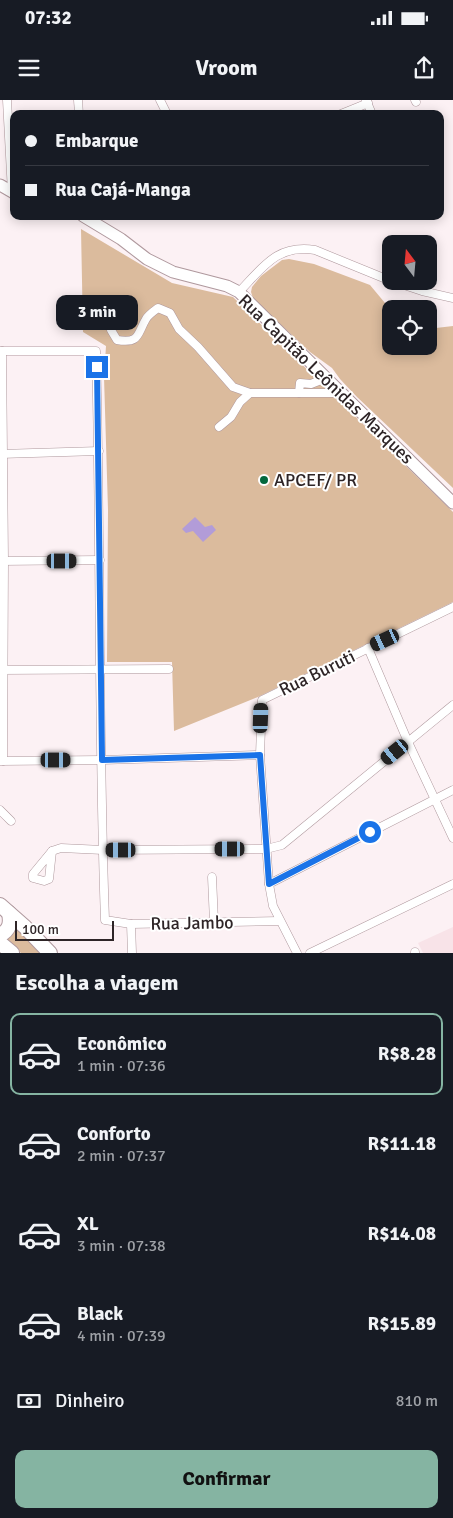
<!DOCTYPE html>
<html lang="pt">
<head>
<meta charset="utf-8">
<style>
	body { margin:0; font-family:Signika,sans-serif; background:#20242c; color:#f1f3f6; height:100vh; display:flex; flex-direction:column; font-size:19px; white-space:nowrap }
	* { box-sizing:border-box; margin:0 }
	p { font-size:16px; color:#9ea1a6 }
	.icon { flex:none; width:28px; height:28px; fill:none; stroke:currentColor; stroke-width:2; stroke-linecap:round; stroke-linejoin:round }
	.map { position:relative; height:853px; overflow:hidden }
	.side { display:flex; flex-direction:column; background:#171b24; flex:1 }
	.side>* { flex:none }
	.guide { position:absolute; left:10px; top:10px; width:434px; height:110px; border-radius:10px; box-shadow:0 2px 12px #0003; display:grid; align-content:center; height:110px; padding:0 15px; background:#171b24 }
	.needle { width:32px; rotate:344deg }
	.fabs { position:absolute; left:382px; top:135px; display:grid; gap:10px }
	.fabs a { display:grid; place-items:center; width:55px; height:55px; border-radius:10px; background:#171b24; box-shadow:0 2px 12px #0003; font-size:25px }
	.scale { position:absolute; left:15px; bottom:12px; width:99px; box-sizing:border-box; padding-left:5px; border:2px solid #2e2527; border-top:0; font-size:14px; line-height:18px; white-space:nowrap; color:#2e2527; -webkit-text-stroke:4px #fff; paint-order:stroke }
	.end { position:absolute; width:22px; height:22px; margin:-11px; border:6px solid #1a73e8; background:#fff; box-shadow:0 0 0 2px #fff }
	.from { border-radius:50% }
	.bubble { position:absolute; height:35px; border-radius:10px; background:#171b24; box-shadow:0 2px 12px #0003; font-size:16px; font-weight:700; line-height:35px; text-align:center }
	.car { position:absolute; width:15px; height:30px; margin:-15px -8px; border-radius:6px; box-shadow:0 0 4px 1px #0007; background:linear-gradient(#222 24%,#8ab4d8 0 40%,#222 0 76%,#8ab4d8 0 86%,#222 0) }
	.guide b { display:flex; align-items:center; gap:18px; height:48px; font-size:19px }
	.guide b+b { border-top:1px solid #363941 }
	.guide i { width:12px; height:12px; background:#f1f3f6 }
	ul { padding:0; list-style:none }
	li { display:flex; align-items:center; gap:15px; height:82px; margin:0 10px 8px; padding:0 5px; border:2px solid transparent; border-radius:10px }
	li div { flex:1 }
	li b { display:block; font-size:19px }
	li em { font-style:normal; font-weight:700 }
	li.active { border-color:#85b4a2 }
	li>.icon { width:45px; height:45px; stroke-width:1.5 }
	h2 { padding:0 15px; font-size:22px; line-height:60px }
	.pay { display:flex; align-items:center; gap:12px; height:55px; padding:0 15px; font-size:19px }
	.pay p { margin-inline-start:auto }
	.primary-button { display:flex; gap:10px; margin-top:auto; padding:10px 15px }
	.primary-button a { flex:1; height:58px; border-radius:10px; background:#85b4a2; color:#111; font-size:20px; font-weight:700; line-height:58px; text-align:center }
	.status { display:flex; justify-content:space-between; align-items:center; height:35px; padding:0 25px; background:#171b24; direction:ltr }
	.status svg { height:14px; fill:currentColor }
	header { display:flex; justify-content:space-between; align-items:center; height:65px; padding:0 15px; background:#171b24; font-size:22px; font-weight:700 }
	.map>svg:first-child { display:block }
	.built { fill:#f8e3e8 }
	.green { fill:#dbbb9d }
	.water { fill:#b29cd8 }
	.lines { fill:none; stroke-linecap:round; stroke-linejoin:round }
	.street-casing { stroke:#af989d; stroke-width:9 }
	.secondary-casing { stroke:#af989d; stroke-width:13 }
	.highway-casing { stroke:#af989d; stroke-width:16 }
	.street { stroke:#fff; stroke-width:8 }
	.secondary { stroke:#fff; stroke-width:11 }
	.highway { stroke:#fff; stroke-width:14 }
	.route { stroke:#1a73e8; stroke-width:6 }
	.poi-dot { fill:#02673c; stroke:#fff; stroke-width:2 }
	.labels { text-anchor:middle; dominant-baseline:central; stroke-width:4; stroke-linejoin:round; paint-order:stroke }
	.street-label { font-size:18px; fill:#2e2527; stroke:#fff }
	.poi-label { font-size:18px; fill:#2e2527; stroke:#fff; text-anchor:start }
</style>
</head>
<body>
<div class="status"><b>07:32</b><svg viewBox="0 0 49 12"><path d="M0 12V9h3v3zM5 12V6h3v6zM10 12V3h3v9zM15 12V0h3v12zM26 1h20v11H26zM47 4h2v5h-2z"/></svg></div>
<header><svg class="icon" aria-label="menu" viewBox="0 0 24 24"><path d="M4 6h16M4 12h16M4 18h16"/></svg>Vroom<svg class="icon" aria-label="share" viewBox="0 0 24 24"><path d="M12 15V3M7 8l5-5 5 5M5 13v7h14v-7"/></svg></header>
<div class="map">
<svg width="453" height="853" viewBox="0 0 453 853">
	<rect width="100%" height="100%" fill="#fcf1f4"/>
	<polygon class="built" points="453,827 453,853 423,853 418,843"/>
	<g class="green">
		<polygon points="81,129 172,183 233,197 453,412 453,502 258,597 174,631 172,562 107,562 108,410 104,277 106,246 83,232"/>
		<polygon points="289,159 314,164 370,185 385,203 396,209 391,209 391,246 429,246 429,226 436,228 453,226 453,388 357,297 340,279 332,268 310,252 280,224 266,214 253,198 251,192 252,187 261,176 282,160"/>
		<polygon points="12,822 46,853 21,853 2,837"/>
	</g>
	<polygon class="water" points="195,417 205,427 212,425 216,430 203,442 193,431 186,433 182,429"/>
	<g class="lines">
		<g class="street-casing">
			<g id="street">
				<polyline points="7,0 12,92"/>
				<polyline points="78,0 79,14"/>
				<polyline points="160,0 167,14"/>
				<polyline points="366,0 372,14"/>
				<polyline points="415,0 416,2"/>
				<polyline points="341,14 368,3"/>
				<polyline points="392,181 422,191 453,198"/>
				<path d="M239,192C263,167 277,144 315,150L391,181"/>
				<path d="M123,213L113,220L111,230L117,240C140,244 137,234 146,219C148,215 154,211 158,208L170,213L179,229L198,247L233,287L250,293"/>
				<path d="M0,251H96C101,440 98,630 105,820L131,824L279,821"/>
				<polyline points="2,251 4,461 3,661"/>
				<polyline points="299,293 300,283 311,284 326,278"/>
				<polyline points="219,327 231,317 240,302 250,293 342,293"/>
				<polyline points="0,354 99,351"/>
				<polyline points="0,461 100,460"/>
				<polyline points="368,548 408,642 453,738"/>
				<polyline points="0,570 169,569"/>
				<polyline points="0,661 102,660 260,655"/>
				<polyline points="0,710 11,721"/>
				<polyline points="52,751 61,748 103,750 266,749 282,745 453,605"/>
				<polygon points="52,751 49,779 44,781 33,778 33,774"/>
				<polyline points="212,777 214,822"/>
				<polyline points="269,784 453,690"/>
				<polyline points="131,824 132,853"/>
				<polyline points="415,852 415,853"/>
				<polyline points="297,853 273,806 269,784 260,655 262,600 453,507"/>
				<polyline points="310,853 453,784"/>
			</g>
		</g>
		<g class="secondary-casing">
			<g id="secondary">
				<polyline points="0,85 14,93"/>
				<polyline points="83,116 121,139 147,159 173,172 227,186 239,192 453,403"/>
			</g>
		</g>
		<g class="highway-casing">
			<g id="highway">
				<polyline points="0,805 25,827 50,853"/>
				<path d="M0,835C10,830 11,823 9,813"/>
				<polyline points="0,843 12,853"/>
			</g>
		</g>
		<use href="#street" class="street"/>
		<use href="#secondary" class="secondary"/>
		<use href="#highway" class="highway"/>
	</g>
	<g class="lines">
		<polyline class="route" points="97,267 102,660 260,655 269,784 370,732"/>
	</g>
	<circle class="poi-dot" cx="264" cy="380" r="5"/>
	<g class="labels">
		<g class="street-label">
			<text transform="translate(326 279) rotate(44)">Rua Capitão Leônidas Marques</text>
			<text transform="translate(317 573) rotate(-26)">Rua Buruti</text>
			<text transform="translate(192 823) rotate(-1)">Rua Jambo</text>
		</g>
		<g class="poi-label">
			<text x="274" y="380">APCEF/ PR</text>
		</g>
	</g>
</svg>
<div class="fabs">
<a><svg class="needle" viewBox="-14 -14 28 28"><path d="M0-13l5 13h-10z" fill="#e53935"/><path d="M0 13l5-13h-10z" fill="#9ea1a6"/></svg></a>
<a><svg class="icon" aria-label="locate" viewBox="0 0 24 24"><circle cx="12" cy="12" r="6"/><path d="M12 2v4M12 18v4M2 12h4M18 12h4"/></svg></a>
</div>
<div class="scale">100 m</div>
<i class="end from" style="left:370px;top:732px"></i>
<i class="end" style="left:97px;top:267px"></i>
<div class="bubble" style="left:56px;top:195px;width:82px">3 min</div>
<i class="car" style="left:62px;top:461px;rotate:90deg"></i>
<i class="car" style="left:385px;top:540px;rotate:245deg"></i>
<i class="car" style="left:261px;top:618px;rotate:2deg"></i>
<i class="car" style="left:395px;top:652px;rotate:231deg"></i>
<i class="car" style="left:56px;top:660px;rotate:90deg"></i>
<i class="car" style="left:230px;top:749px;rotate:270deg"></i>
<i class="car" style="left:121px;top:750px;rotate:270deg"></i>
<div class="guide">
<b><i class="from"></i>Embarque</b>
<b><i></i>Rua Cajá-Manga</b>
</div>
</div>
<section class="side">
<h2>Escolha a viagem</h2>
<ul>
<li class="active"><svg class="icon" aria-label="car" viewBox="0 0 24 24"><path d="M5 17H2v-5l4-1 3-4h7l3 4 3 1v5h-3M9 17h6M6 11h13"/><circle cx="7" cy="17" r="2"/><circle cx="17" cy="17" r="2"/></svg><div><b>Econômico</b><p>1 min · 07:36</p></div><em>R$8.28</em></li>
<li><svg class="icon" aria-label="car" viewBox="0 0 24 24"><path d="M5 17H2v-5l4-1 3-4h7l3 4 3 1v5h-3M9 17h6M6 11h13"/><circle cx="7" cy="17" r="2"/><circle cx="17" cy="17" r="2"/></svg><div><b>Conforto</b><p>2 min · 07:37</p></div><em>R$11.18</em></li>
<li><svg class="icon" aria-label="car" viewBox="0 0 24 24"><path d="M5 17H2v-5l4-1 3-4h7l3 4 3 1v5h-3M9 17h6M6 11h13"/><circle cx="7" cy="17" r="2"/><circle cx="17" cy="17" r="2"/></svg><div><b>XL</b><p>3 min · 07:38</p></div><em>R$14.08</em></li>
<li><svg class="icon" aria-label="car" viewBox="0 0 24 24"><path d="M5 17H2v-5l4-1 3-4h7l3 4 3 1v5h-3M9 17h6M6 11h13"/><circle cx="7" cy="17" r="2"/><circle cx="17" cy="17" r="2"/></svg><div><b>Black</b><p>4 min · 07:39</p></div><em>R$15.89</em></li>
</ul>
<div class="pay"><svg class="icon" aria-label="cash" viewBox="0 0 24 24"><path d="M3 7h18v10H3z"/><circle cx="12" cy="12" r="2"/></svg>Dinheiro<p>810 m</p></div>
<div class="primary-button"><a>Confirmar</a></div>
</section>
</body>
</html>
